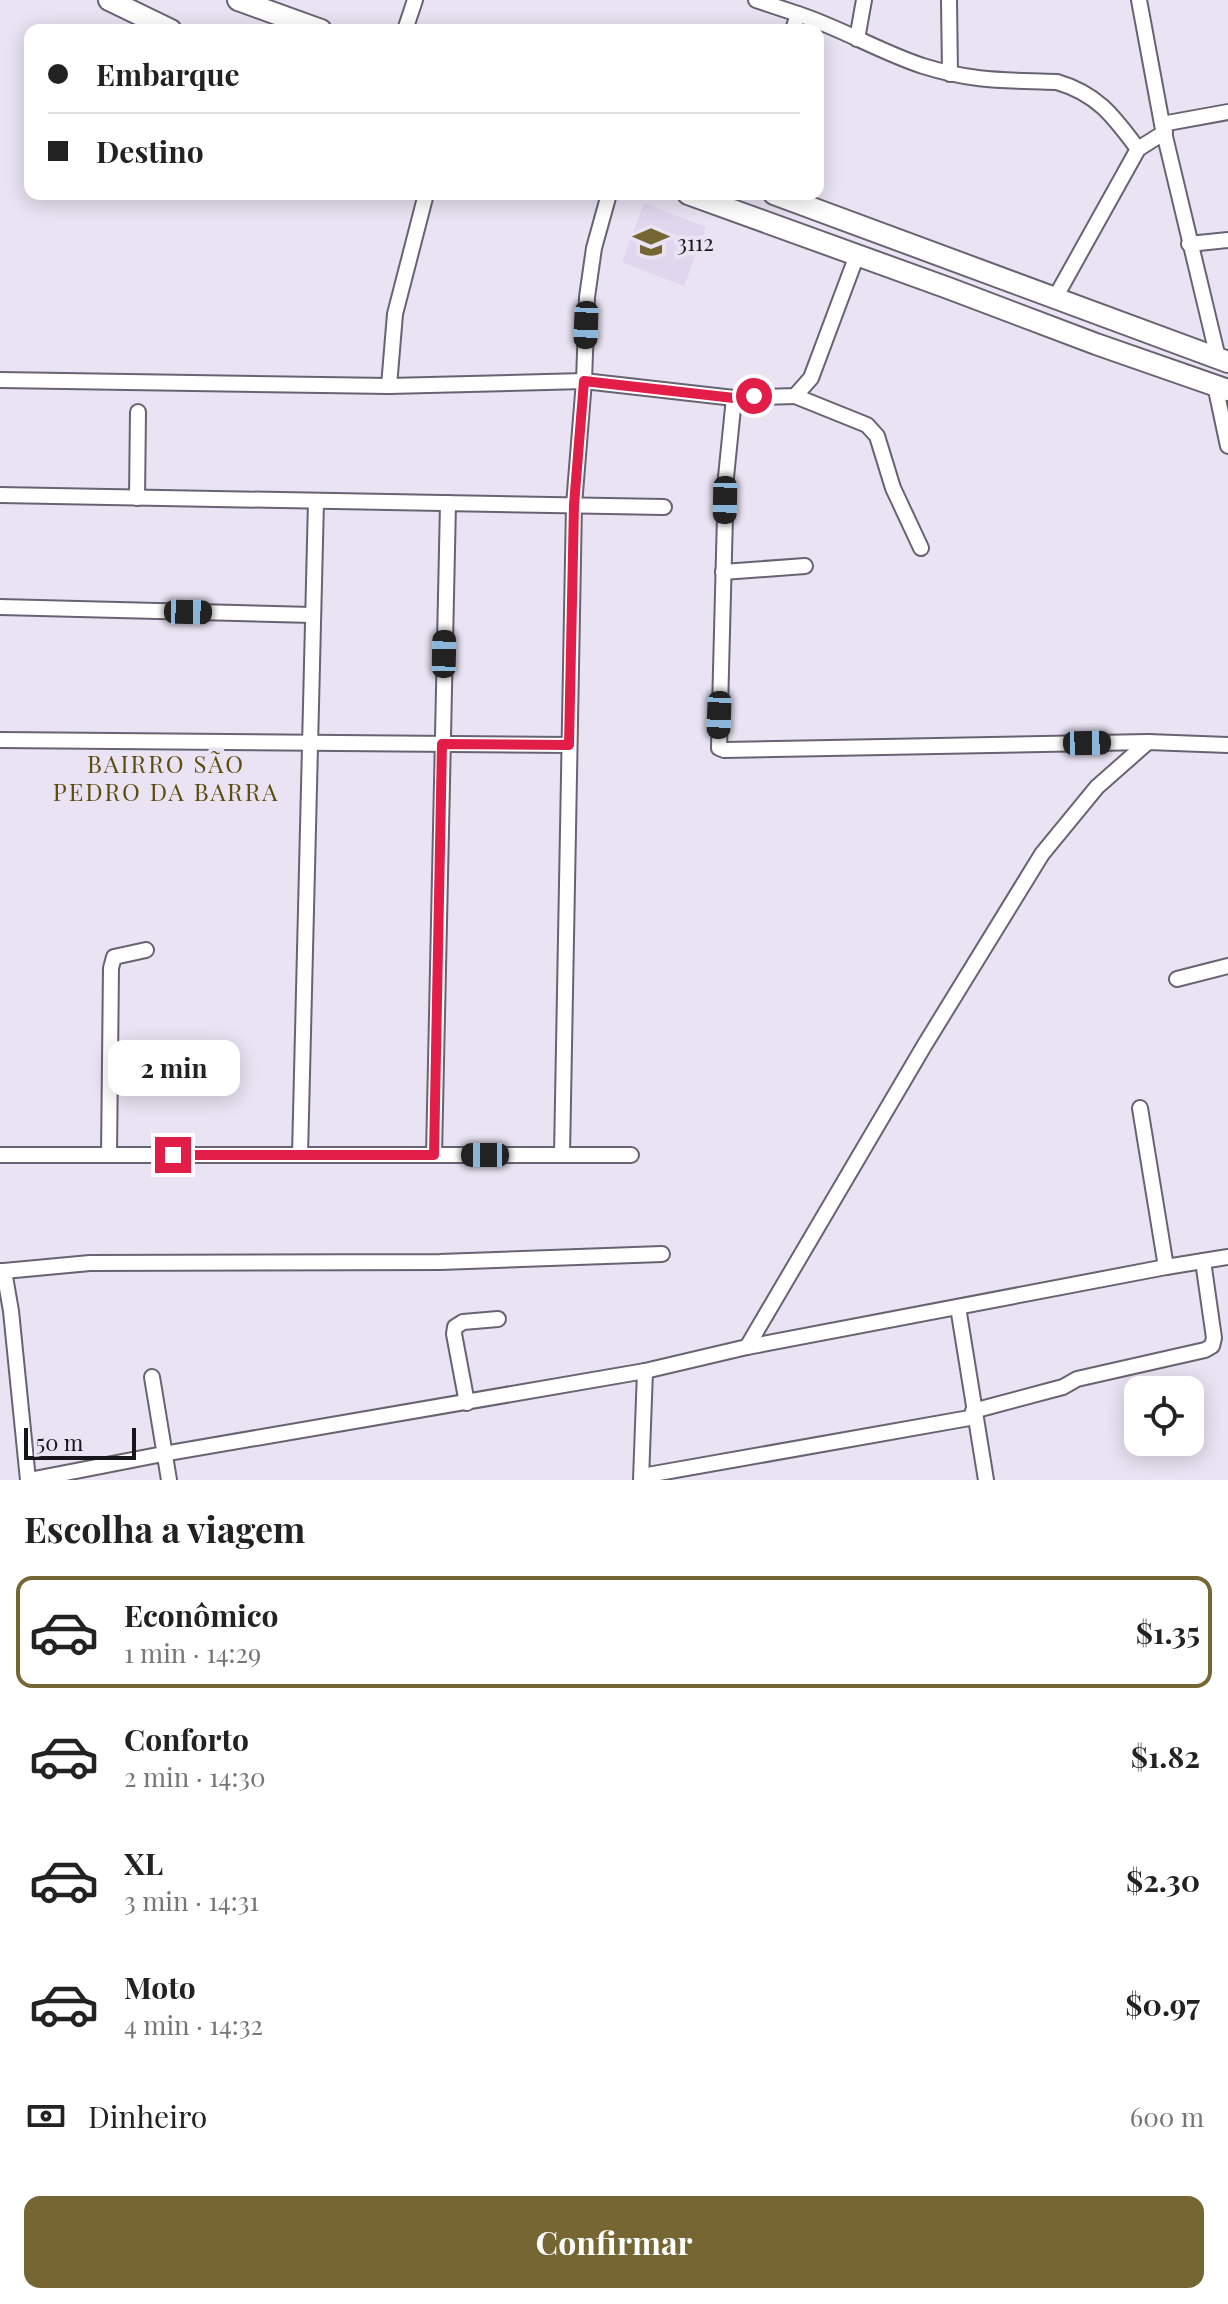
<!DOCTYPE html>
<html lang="pt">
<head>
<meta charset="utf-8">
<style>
	body { margin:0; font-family:"Playfair Display",serif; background:#f6f6f6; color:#222; height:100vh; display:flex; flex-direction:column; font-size:30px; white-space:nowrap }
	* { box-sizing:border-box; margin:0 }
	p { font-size:26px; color:#767676 }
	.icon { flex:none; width:44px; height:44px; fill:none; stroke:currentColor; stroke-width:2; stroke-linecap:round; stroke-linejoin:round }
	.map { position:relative; height:1480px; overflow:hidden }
	.side { display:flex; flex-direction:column; background:#fff; flex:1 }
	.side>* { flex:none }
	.guide { position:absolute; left:24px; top:24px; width:800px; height:176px; border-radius:16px; box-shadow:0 4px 20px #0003; display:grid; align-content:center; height:176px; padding:0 24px; background:#fff }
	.controls { position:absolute; left:1124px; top:1376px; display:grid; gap:16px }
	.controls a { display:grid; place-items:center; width:80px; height:80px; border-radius:16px; background:#fff; box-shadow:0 4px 20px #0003; font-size:40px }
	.scale { position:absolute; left:24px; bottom:20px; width:112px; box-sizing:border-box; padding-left:8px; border:4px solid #17151b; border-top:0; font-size:22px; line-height:28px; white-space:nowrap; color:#17151b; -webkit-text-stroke:6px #e9e3f3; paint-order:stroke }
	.end { position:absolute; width:36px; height:36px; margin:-18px; border:10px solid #e11d48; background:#fff; box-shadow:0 0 0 4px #fff }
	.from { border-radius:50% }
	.bubble { position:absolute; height:56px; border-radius:16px; background:#fff; box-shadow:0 4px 20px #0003; font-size:26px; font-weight:700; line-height:56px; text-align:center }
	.car { position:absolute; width:24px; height:48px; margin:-24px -12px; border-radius:10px; box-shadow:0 0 6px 2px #0007; background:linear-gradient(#222 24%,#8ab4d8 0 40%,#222 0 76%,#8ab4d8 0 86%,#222 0) }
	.guide b { display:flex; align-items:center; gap:28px; height:76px; font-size:30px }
	.guide b+b { border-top:2px solid #e0e0e0 }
	.guide i { width:20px; height:20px; background:#222 }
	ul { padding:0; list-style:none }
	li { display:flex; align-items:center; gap:24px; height:112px; margin:0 16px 12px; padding:0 8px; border:4px solid transparent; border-radius:16px }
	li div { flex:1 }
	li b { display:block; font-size:30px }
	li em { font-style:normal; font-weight:700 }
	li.active { border-color:#766634 }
	li>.icon { width:72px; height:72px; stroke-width:1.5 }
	h2 { padding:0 24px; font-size:36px; line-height:96px }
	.pay { display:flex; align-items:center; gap:20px; height:88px; padding:0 24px; font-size:30px }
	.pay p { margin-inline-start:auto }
	.primary-button { display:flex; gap:16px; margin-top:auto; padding:16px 24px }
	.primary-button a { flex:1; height:92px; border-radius:16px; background:#766634; color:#fff; font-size:32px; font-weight:700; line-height:92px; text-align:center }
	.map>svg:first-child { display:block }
	.built { fill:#e0d7ee }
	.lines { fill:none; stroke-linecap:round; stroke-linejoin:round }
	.minor-casing { stroke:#686371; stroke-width:18 }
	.secondary-casing { stroke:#686371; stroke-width:24 }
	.minor { stroke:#fff; stroke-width:14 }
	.secondary { stroke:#fff; stroke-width:20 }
	.route { stroke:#e11d48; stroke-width:10 }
	.labels { text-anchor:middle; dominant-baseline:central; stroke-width:8; stroke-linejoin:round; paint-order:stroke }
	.poi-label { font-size:22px; fill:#17151b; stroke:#e9e3f3; text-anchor:start }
	.neighbourhood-label { font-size:24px; letter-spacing:2px; fill:#5d4c0d; stroke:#e9e3f3 }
</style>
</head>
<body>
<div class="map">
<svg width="1228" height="1480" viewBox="0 0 1228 1480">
	<rect width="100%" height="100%" fill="#e9e3f3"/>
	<polygon class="built" points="644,203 706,227 684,286 622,262"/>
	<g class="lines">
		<g class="minor-casing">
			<g id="minor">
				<polyline points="756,0 798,14"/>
				<polyline points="949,0 950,74"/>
				<polyline points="1139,0 1162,124 1218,358"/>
				<polyline points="405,30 415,0"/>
				<path d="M793,30L798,14C841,28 880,52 923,66C974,82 1006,80 1057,82C1098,94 1114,117 1138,149"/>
				<polyline points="857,39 864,0"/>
				<polyline points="1162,124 1228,112"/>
				<polyline points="1189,244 1228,240"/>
				<polyline points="1055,298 1138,149 1165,132"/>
				<polyline points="0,380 389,386 584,381 734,398 795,396 811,378 857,255"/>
				<polyline points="1215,385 1228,446"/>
				<polyline points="389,386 395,314 426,194"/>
				<polyline points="795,396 867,425 877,436 893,488 921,548"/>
				<polyline points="734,398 726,477 719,748 724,750 1148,742 1228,745"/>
				<polyline points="0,495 664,507"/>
				<polyline points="137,498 138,412"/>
				<polyline points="723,572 805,566"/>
				<polyline points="0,607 313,615"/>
				<polyline points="0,740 569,745"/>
				<polyline points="1177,979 1228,966"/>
				<polyline points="1140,1108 1166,1267"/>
				<polyline points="0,1155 631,1155"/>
				<polyline points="109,1155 111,968 114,957 146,950"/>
				<polyline points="300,1155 316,501"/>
				<polyline points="434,1155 448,503"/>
				<polyline points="562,1155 574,505 584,381 587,297 594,248 609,194"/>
				<polyline points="0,1271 4,1271 11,1311 28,1480"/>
				<polyline points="4,1271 90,1263 440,1262 662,1254"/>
				<polyline points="958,1307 986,1480"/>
				<polyline points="747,1347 924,1046 1042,854 1097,787 1148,742"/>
				<polyline points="152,1377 169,1480"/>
				<polyline points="467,1403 454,1334 455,1327 463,1322 498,1319"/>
				<polyline points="973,1411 1063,1387 1077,1379 1205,1350 1212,1346 1214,1338 1203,1261"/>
				<polyline points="642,1476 975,1417"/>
				<polyline points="29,1480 163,1454 645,1371 747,1347 1166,1267 1228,1257"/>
				<polyline points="641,1480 645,1371"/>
			</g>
		</g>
		<g class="secondary-casing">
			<g id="secondary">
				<polyline points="109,0 171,30"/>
				<polyline points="238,0 321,30"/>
				<polyline points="688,194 948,288 1096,344 1228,390"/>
				<polyline points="774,194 1228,362"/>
			</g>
		</g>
		<use href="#minor" class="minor"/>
		<use href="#secondary" class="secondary"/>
	</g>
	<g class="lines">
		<polyline class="route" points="173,1155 434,1155 442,744 569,745 574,505 584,381 734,398 754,396"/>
	</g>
	<defs>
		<g id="school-bare" transform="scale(2.76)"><path d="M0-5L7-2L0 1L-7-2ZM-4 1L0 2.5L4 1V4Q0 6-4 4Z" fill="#766634" stroke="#e9e3f3" stroke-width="2.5" paint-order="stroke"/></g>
	</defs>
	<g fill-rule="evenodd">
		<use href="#school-bare" x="651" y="242"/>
	</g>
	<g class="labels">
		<g class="poi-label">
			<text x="677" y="242">3112</text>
		</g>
		<g class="neighbourhood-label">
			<text x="166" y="763">BAIRRO SÃO<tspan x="166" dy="28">PEDRO DA BARRA</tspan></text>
		</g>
	</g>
</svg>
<div class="controls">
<a><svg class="icon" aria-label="locate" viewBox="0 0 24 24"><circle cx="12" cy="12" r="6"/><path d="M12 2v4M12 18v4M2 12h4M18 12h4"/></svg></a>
</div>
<div class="scale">50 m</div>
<i class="end from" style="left:754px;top:396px"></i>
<i class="end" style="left:173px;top:1155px"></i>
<div class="bubble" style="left:108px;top:1040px;width:132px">2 min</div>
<i class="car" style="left:586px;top:325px;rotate:182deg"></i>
<i class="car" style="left:725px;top:500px;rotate:181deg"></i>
<i class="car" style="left:188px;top:612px;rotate:91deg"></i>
<i class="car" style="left:444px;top:654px;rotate:1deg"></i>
<i class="car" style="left:719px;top:715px;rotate:182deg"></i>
<i class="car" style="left:1087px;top:743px;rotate:89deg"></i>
<i class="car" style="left:485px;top:1155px;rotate:270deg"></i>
<div class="guide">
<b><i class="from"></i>Embarque</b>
<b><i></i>Destino</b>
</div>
</div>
<section class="side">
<h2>Escolha a viagem</h2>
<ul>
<li class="active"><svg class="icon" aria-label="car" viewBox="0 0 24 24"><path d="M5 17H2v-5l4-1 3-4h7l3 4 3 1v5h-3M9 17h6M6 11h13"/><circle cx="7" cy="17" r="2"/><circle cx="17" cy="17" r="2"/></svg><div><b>Econômico</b><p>1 min · 14:29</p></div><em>$1.35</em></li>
<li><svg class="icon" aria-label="car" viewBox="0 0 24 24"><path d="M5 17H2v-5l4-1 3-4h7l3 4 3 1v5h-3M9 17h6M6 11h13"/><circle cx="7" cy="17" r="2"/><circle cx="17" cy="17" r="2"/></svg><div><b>Conforto</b><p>2 min · 14:30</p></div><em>$1.82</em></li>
<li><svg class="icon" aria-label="car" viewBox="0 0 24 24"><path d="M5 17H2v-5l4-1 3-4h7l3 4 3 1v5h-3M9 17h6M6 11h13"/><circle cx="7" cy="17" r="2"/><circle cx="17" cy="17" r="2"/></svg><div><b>XL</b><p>3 min · 14:31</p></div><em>$2.30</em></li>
<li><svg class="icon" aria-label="car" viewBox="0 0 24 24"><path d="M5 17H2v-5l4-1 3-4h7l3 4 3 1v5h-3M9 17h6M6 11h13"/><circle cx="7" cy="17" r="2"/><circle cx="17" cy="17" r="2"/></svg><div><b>Moto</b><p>4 min · 14:32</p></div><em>$0.97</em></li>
</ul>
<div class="pay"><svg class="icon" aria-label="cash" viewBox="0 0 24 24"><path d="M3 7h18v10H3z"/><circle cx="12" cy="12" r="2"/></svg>Dinheiro<p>600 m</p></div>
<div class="primary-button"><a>Confirmar</a></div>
</section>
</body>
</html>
